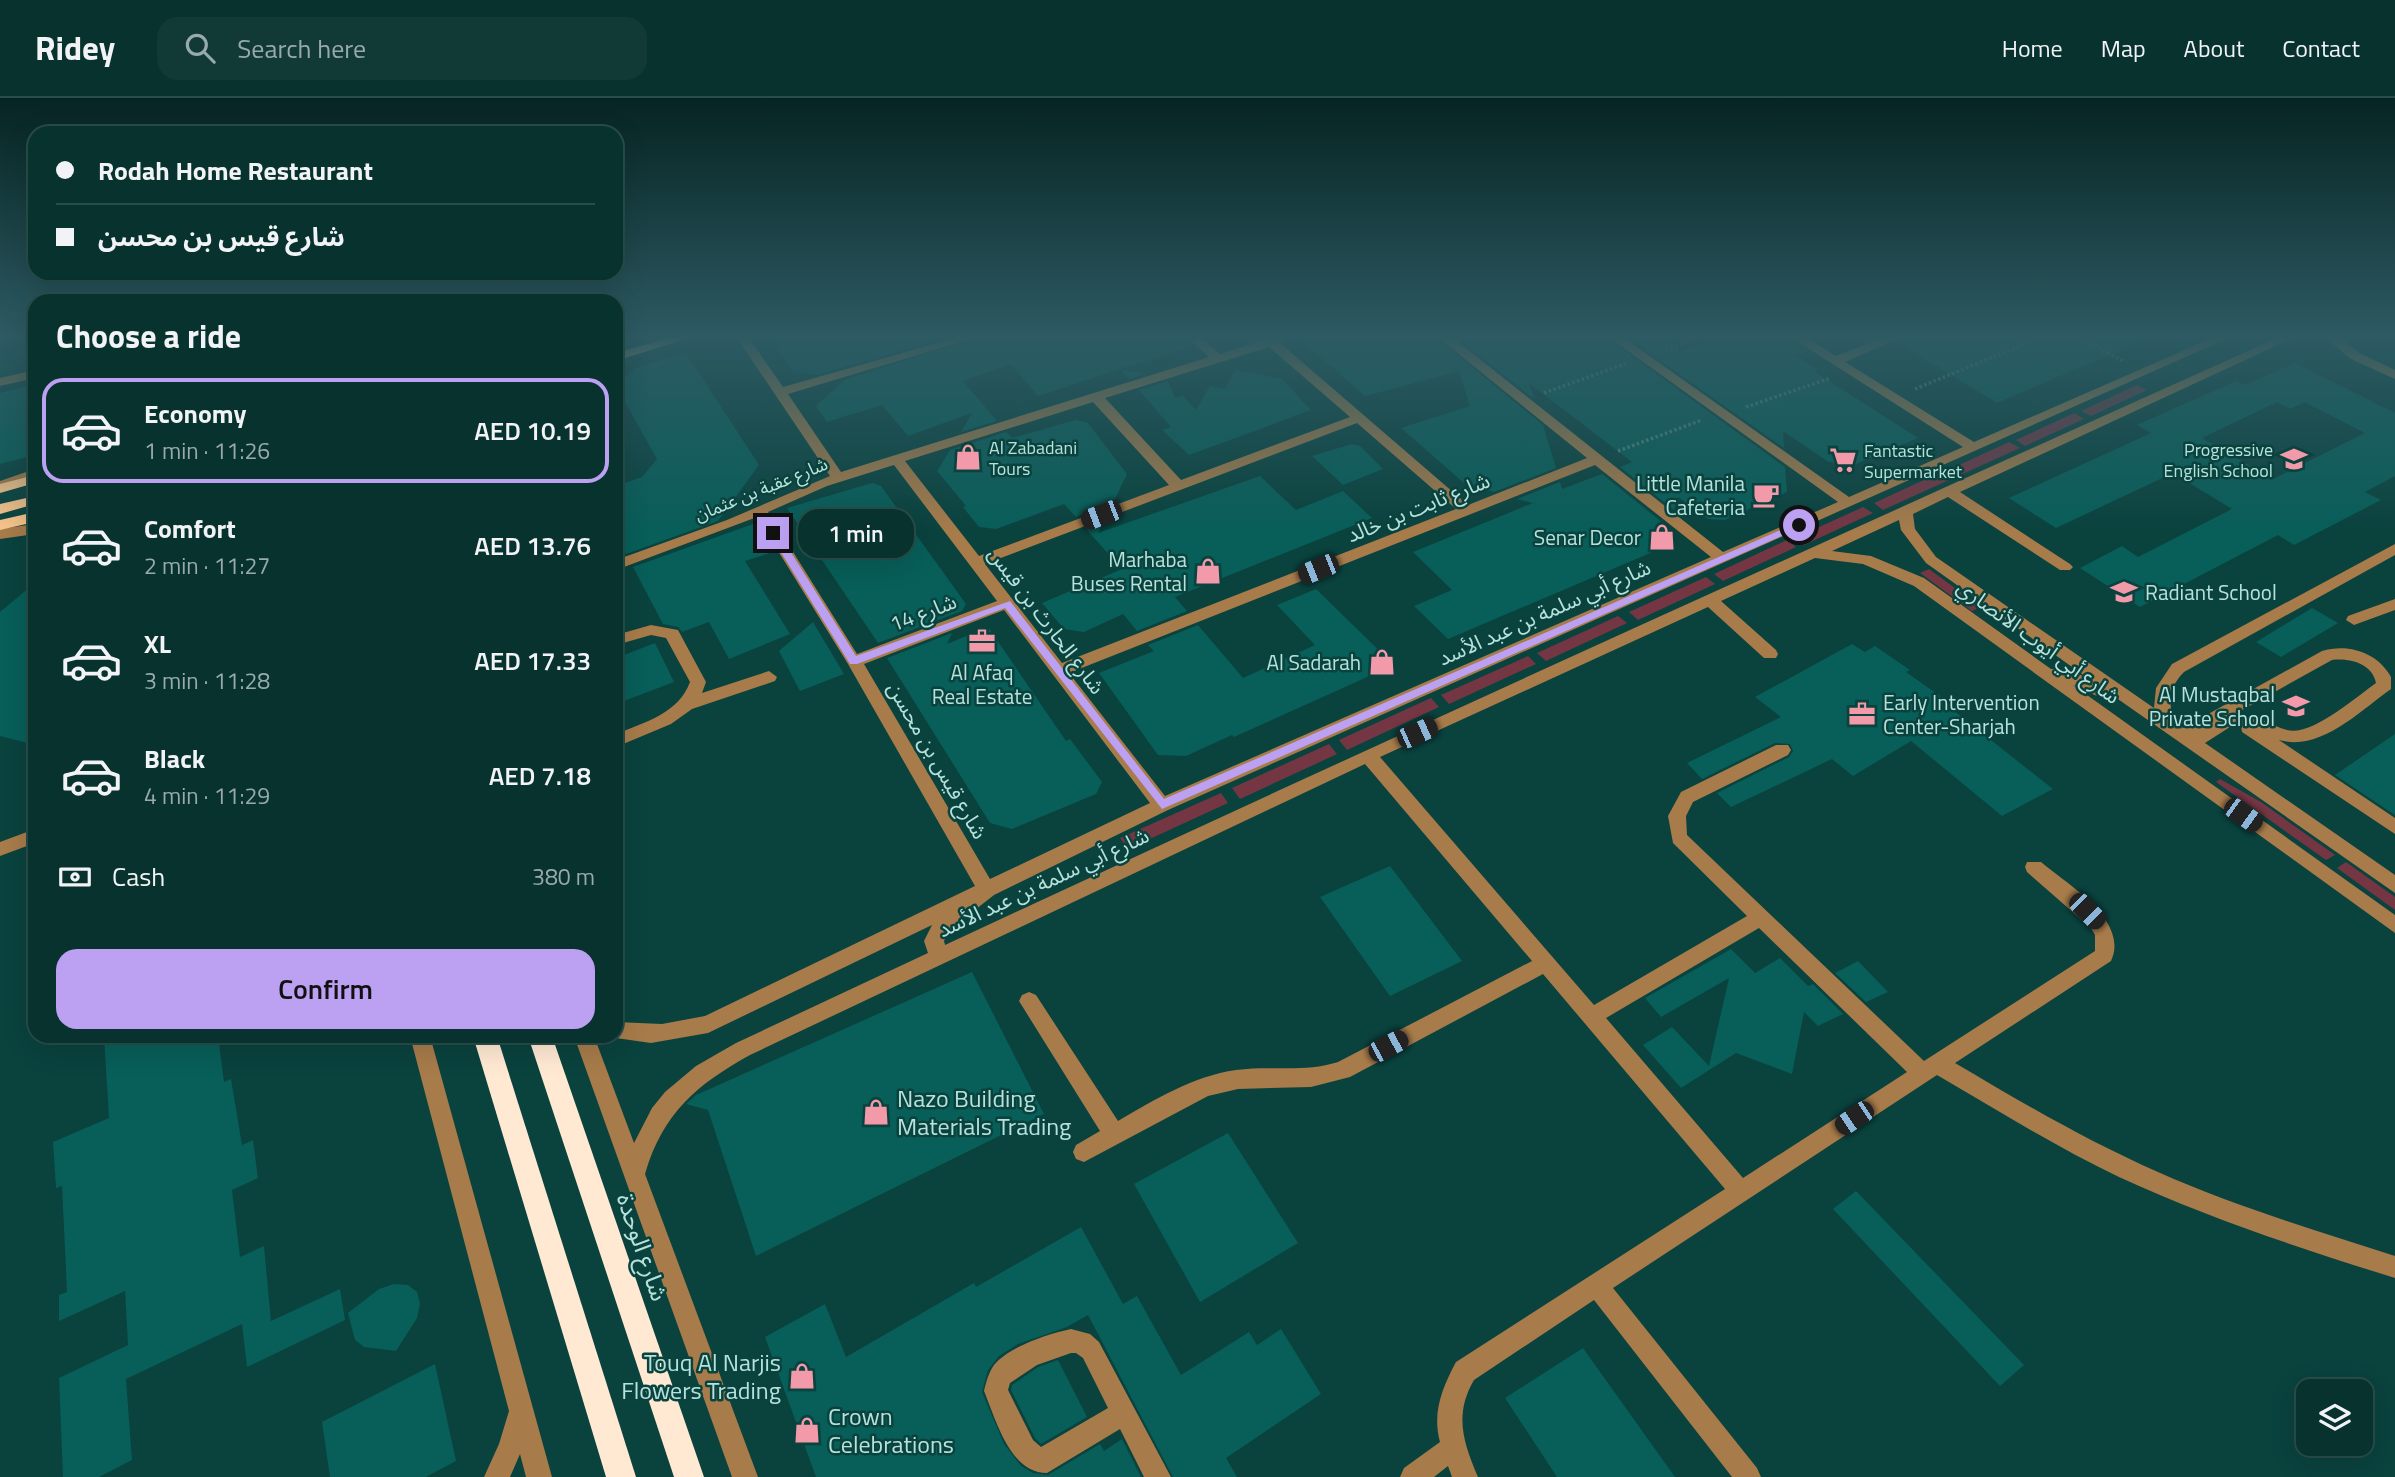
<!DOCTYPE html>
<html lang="en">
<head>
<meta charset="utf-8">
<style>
	body { margin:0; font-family:"Titillium Web","Noto Sans Arabic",sans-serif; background:#113a36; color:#f1f3f6; height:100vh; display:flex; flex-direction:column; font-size:26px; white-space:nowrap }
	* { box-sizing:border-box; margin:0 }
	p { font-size:23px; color:#98aaaa }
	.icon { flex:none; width:38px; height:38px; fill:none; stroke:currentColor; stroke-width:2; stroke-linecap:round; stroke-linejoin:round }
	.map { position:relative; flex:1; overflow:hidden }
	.side { position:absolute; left:28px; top:196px; width:595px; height:749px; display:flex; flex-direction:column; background:#08322e; border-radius:21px; box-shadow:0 7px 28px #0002,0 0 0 2px #294d4a }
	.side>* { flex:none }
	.top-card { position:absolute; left:28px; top:28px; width:595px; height:154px; border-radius:21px; box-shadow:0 7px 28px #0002,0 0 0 2px #294d4a; display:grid; align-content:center; height:154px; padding:0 28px; background:#08322e }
	.fabs { position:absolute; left:2296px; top:1281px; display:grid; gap:14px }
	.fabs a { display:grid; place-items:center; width:77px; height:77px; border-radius:14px; background:#08322e; box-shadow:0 7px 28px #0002,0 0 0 2px #294d4a; font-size:35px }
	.end { position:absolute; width:32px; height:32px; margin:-16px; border:9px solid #bca0f2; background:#111; box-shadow:0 0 0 4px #111 }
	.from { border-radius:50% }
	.bubble { position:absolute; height:49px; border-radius:21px; background:#08322e; box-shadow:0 7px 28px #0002,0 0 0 2px #294d4a; font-size:23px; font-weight:600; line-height:49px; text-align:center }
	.car { position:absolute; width:21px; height:42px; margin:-21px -10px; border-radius:9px; box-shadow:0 0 5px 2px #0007; background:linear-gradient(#222 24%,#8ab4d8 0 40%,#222 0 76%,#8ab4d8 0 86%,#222 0) }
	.top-card b { display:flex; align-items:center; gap:24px; height:66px; font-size:26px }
	.top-card b+b { border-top:2px solid #294d4a }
	.top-card i { width:18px; height:18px; background:#f1f3f6 }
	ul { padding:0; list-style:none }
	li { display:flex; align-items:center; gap:21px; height:105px; margin:0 14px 10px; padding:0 14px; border:4px solid transparent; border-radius:21px }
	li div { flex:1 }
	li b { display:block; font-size:26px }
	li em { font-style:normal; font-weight:600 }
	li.selected { border-color:#bca0f2 }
	li>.icon { width:63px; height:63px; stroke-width:1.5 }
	h2 { padding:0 28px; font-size:32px; line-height:84px }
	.pay { display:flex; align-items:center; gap:18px; height:77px; padding:0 28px; font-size:26px }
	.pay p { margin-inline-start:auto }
	.action { display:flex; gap:14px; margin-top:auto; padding:14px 28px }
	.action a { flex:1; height:80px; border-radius:21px; background:#bca0f2; color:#111; font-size:28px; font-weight:600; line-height:80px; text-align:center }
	header { display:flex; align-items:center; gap:42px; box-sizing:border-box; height:98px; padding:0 35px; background:#08322e; border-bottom:2px solid #294d4a }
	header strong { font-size:33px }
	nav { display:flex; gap:38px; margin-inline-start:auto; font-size:24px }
	.search { width:490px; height:63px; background:#113a36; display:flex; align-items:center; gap:18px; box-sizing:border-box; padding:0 24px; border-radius:21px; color:#98aaaa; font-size:26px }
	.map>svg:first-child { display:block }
	.green { fill:#753643 }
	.building { fill:#085e59; fill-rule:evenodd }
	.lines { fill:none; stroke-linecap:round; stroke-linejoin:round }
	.path { stroke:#51847f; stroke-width:3.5; stroke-dasharray:2.5 2.5; stroke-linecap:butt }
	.minor { fill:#a77b4a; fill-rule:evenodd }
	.major { fill:#fac48a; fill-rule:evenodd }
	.highway { fill:#ffe9d3; fill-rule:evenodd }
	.route { fill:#bca0f2 }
	.labels { text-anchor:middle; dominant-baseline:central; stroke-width:5; stroke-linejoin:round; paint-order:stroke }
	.far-poi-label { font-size:18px; fill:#b6e2dd; stroke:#0a423e; text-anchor:start }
	.far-street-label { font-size:18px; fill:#b6e2dd; stroke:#0a423e }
	.poi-label { font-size:21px; fill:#b6e2dd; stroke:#0a423e; text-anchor:end }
	.street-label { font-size:21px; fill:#b6e2dd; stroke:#0a423e }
	.near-poi-label { font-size:24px; fill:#b6e2dd; stroke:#0a423e; text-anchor:start }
	.near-street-label { font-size:24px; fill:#b6e2dd; stroke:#0a423e }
</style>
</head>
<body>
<header>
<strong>Ridey</strong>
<div class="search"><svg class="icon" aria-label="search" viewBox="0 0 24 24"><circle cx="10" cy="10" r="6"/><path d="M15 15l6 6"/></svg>Search here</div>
<nav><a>Home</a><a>Map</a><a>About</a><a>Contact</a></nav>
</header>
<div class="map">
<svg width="2395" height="1379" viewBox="0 0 2395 1379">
	<rect width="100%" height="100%" fill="#0a423e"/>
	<g class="green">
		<polygon points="2137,287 2147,292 2091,318 2081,313"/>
		<polygon points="2074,315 2084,321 2025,348 2016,342"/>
		<polygon points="2009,344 2020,350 1958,378 1948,372"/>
		<polygon points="1939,375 1949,382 1883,412 1874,405"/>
		<polygon points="1863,409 1873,415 1804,447 1795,440"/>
		<polygon points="1787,442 1796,449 1723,483 1714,476"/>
		<polygon points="1929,471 1981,509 1972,513 1920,475"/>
		<polygon points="1706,479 1715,486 1638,522 1629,514"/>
		<polygon points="1618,518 1627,525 1546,563 1537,555"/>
		<polygon points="1528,558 1536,566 1449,606 1441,597"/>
		<polygon points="1431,600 1439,609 1347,652 1339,642"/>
		<polygon points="1329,646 1337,656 1240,701 1232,690"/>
		<polygon points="2220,681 2261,704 2335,757 2326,762 2216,684"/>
		<polygon points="1221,695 1228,705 1128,751 1120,740"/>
		<polygon points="2346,764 2395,799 2395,812 2337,770"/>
	</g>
	<g class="building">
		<polygon points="769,240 946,240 817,277 793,273"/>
		<polygon points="977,240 1185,240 1193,248 1120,271 1146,276 1129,281 1120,271 1038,298 1011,266 963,283 997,323 961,334 972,315 908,338 882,307 827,324 816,308 844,282"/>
		<polygon points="1299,240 1436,240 1543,327 1556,370 1494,394 1464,385 1401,330 1470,308 1459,273 1365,298"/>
		<polygon points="1457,240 1607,240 1785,369 1787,394 1725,422 1708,421 1678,399 1674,412 1620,369 1632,364 1529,285 1534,301"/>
		<polygon points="1628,240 1676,240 1679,254 1717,240 1790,240 1808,253 1796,258 1819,272 1815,274 1918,340 1849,369 1827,363 1783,333 1784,350"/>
		<polygon points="1901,240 2148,240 1997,305 1897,244"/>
		<polygon points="686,255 759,367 718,423 626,456 616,436 616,388 642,379 657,361 616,288 635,270"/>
		<path d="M2295,265L2395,315V378L2365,394L2381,402L2294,447L2278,437L2140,509L2080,470L2122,448L2138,459L2232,411L2173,375L2056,430L2009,400L2151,335L2137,327L2236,283L2245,287ZM2277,304L2290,311L2305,304L2365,335L2273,381L2202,340Z"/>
		<polygon points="1235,272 1282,281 1311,312 1189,357 1162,332 1171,329 1139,292 1168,283 1175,300 1183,298 1196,312 1210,288 1225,291"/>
		<polygon points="35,286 35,357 0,366 0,295"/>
		<polygon points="1076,322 1088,325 1127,376 1113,405 1076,419 1064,406 996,431 979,429 963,409 966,408 937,373 950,352 1006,334 1012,340"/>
		<polygon points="1352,346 1360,348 1383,371 1343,387 1312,358"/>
		<polygon points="1602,376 1668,429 1662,450 1448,541 1414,508 1452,492 1413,454 1533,405 1517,401 1560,384 1562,391"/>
		<polygon points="1260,378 1296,412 1343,393 1372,420 1175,499 1187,513 1137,533 1123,516 1084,534 1064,531 1042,505 1122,471 1086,431 1103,424 1098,435"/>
		<polygon points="872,385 881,388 966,506 962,513 878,545 787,410"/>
		<polygon points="753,426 770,455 745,463 790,536 729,561 709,524 682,534 678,529 663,526 633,469"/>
		<polygon points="35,485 35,647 0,638 0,514"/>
		<polygon points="1316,491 1394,567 1234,639 1232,637 1186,658 1158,657 1099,575 1154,553 1148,547 1198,527 1243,580 1315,547 1277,507"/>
		<polygon points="2312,510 2338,525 2281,559 2256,544"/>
		<polygon points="813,524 844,576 800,593 779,553"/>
		<polygon points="988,529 1066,643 1070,641 1102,684 1096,696 1012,731 990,725 887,560 952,535 947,546"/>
		<polygon points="655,545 674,584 616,606 616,560"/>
		<polygon points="1852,546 1865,554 1875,548 1910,572 1906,574 1957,610 1953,612 2053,691 2002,718 1911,643 1853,678 1832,661 1731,709 1717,695 1789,659 1793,653 1790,646 1775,645 1702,681 1687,665 1781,619 1755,599"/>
		<polygon points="2395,636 2395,717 2335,677"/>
		<polygon points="1390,768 1462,863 1390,898 1320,799"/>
		<polygon points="1731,851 1755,875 1780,860 1808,888 1813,886 1843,916 1818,928 1804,914 1792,976 1736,955 1681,990 1643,947 1672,929 1709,968 1729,880 1661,919 1645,900"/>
		<polygon points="1858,863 1888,894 1866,904 1835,875"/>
		<polygon points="972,874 1044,1016 756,1158 708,1012 686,1006 696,997"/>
		<polygon points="104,938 218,938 224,984 231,981 242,1047 253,1042 258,1080 232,1092 240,1159 264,1148 271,1223 340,1191 345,1222 247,1269 242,1226 126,1281 132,1362 99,1379 63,1379 59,1280 128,1247 125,1193 59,1223 59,1197 67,1194 62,1088 56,1090 53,1044 109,1020"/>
		<polygon points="1228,1035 1298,1145 1200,1204 1134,1086"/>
		<polygon points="1856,1093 2024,1267 2000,1288 1833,1111"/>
		<polygon points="1081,1129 1123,1206 1137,1198 1181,1277 1249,1234 1257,1247 1281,1231 1321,1296 1226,1360 1237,1379 1173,1379 1088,1217 1067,1229 1018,1246 999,1258 988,1272 982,1294 1004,1346 1021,1368 1033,1375 1048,1377 1100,1346 1104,1353 1122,1341 1141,1379 816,1379 765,1239 825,1206 846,1259 974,1185 976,1189"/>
		<polygon points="394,1186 408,1187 417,1194 420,1206 417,1220 396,1253 364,1249 355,1242 348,1215 379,1191"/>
		<polygon points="1583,1250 1675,1379 1557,1379 1505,1300"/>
		<polygon points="1058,1262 1087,1319 1041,1346 1035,1340 1011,1292 1012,1287 1038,1269"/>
		<polygon points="435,1266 456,1363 426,1379 330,1379 322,1324"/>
	</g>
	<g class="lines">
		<g class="path">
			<polyline points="2081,240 2123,263"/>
			<polyline points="1666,252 1698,240"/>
			<polyline points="1915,291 2039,240"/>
			<polyline points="1544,295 1625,266"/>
			<polyline points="1746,309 1831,280"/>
			<polyline points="1618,353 1702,322"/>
		</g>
		<g class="minor">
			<path d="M737,240H749L783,289L955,240H974L788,296L841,374L1209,259L1188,240H1201L1220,256L1270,240H1289L1280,245L1468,407L1587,360L1439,240H1453L1723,454L1838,404L1610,240H1624L1849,399L1963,349L1792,240H1807L1836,258L1882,240H1899L1845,264L1974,344L2212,240H2228L1168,712L994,797L948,833L944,843L945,847C1387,641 1832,440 2277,240H2293L1960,394L2070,466L2073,469L2070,472H2060L1948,399L1913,416L1915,431L1936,459L2154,610L2156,590L2172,566L2395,446V457L2184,574C2169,589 2168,604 2174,624L2183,630L2322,553C2349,545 2378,555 2391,579V591C2360,613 2320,654 2279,642L2395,720V736L2242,634L2241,628L2230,629L2205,645L2395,777V795L2105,592L2097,598L2073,587L2395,817V835L1914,488L1863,466L1815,460L1721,503L1776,552L1778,556L1776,560H1764L1708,509L1380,659L1594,907L1747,818L1673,745L1668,718L1681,694L1776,647H1788L1791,652L1788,657L1693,704L1686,718L1687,737L1924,963L2095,853V837L2091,830L2027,774L2025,769L2027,764H2041C2067,786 2130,823 2111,863L1955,965C2021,1004 2087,1043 2158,1074C2234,1108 2315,1132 2395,1158V1180C2302,1151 2208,1120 2119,1079C2056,1049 1997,1012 1937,977L1613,1190L1757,1370L1761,1379H1732L1594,1202L1474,1282C1454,1316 1463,1344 1478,1379H1452L1448,1368L1434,1379H1400L1404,1370L1440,1344C1432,1315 1442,1290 1456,1264L1725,1091L1543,876L1350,979L1311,989L1238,991L1208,998L1084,1064L1076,1061L1073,1054L1076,1047L1100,1033L1019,903L1022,897L1029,894L1036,897L1118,1023C1154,1002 1193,978 1236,972C1271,967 1304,975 1338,964L1532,863L1365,666L750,957C696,987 663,1015 645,1076L758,1379H732L574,938H594L634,1045L652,1010L665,994L696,968L736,945L928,855L924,843L932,827L708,935L651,945L609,939L616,938V924L662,926L705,918L975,788L848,566L757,419L616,472V462L727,422L830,378ZM1269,249L1350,319L1181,382L1105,300ZM1093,304L1169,387L979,458L905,363ZM1357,325L1456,411L1062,565L985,466ZM894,367L997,503L857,556L768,414L827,388ZM1595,367L1711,459L1165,698L1069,575ZM1899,422L1901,432L1926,465L2089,581L2068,571H2051L1924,480L1871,458L1832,453ZM1004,512L1150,705L990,781L864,566ZM2332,562C2349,560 2372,565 2376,585C2356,599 2311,639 2287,632C2269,627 2255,615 2235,616ZM1759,830L1907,974L1743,1080L1606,920Z"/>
			<polygon points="2326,240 2340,240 2359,255 2395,272 2395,281 2351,261"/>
			<polygon points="35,272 35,280 0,288 0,280"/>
			<polygon points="35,371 35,380 0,392 0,383"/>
			<polygon points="35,426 35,436 0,441 0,431"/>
			<polygon points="2395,501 2395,512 2354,527 2346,522 2348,518"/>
			<path d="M651,527L678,532L706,584L702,595L769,573L777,579L775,583L692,611L671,626L616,649V636C645,624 678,616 690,584L666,540L651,537L616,547V537Z"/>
			<polygon points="35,731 35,745 0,758 0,744"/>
			<polygon points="410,938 430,938 552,1379 526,1379 520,1356 510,1379 484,1379 499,1346 509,1313"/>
			<path d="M1071,1231L1090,1236L1099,1244L1171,1379H1144L1120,1331L1047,1375C1010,1375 996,1322 984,1293C986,1284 989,1274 994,1267C1010,1248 1048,1236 1071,1231ZM1071,1255H1076L1083,1260L1108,1310L1041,1349L1033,1342L1008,1292L1010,1285L1037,1267Z"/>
		</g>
		<g class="major">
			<polygon points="669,240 688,240 616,263 616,255"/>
			<polygon points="35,377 35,385 0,395 0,386"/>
			<polygon points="35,398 35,406 0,416 0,406"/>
			<polygon points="35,414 35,424 0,432 0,422"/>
		</g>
		<g class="highway">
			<polygon points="473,938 497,938 636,1379 606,1379"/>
			<polygon points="528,938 552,938 704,1379 674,1379"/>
		</g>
	</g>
	<linearGradient id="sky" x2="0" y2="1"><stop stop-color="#062422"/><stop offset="0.55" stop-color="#2d5a63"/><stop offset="1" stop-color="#2d5a63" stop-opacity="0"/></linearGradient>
	<rect width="2395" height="433" fill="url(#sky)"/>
	<polygon class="route" points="1799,424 1802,429 1162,711 1005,510 857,566 850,566 769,435 777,432 856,558 1010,503 1164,701"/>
	<defs>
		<g id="shop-bare" transform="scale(2.1)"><path d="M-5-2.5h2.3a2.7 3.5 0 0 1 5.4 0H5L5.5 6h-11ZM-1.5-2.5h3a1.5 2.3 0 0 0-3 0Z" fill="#f39aaa" stroke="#0a423e" stroke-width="2.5" paint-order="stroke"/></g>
		<g id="school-bare" transform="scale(2.1)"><path d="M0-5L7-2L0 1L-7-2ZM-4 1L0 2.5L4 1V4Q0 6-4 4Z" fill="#f39aaa" stroke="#0a423e" stroke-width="2.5" paint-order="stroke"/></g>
		<g id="supermarket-bare" transform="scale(2.1)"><path d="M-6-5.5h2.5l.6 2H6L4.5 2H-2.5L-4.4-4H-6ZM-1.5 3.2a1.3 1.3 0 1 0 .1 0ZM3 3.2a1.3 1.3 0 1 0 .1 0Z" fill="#f39aaa" stroke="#0a423e" stroke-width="2.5" paint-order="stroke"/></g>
		<g id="cafe-bare" transform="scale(2.1)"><path d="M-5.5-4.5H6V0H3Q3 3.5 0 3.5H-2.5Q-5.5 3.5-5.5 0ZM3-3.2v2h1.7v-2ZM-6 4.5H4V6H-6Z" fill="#f39aaa" stroke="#0a423e" stroke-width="2.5" paint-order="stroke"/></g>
		<g id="office-bare" transform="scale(2.1)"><path d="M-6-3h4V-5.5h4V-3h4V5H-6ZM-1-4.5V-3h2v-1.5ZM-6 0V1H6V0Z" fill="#f39aaa" stroke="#0a423e" stroke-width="2.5" paint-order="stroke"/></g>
	</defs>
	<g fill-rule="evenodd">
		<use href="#shop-bare" x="968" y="359"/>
		<use href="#school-bare" x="2294" y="361"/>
		<use href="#supermarket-bare" x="1843" y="362"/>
		<use href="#cafe-bare" x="1766" y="397"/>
		<use href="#shop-bare" x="1662" y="439"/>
		<use href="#shop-bare" x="1208" y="473"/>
		<use href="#school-bare" x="2124" y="494"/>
		<use href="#office-bare" x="982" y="543"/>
		<use href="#shop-bare" x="1382" y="564"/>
		<use href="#school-bare" x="2296" y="608"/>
		<use href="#office-bare" x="1862" y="616"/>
		<use href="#shop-bare" x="876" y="1014"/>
		<use href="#shop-bare" x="802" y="1278"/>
		<use href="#shop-bare" x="807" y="1332"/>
	</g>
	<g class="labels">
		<g class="far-poi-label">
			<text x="989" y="349">Al Zabadani<tspan x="989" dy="21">Tours</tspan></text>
			<text x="2273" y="351" text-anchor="end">Progressive<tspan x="2273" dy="21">English School</tspan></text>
			<text x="1864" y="352">Fantastic<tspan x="1864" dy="21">Supermarket</tspan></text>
		</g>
		<g class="far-street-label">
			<text transform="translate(761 391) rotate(-22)">شارع عقبة بن عثمان</text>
		</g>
		<g class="poi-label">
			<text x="1745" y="385">Little Manila<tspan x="1745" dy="24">Cafeteria</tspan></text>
			<text x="1641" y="439">Senar Decor</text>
			<text x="1187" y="461">Marhaba<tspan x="1187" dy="24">Buses Rental</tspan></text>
			<text x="2145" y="494" text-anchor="start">Radiant School</text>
			<text x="1361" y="564">Al Sadarah</text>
			<text x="982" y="574" text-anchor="middle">Al Afaq<tspan x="982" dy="24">Real Estate</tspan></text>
			<text x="2275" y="596">Al Mustaqbal<tspan x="2275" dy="24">Private School</tspan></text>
			<text x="1883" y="604" text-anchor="start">Early Intervention<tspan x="1883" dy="24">Center-Sharjah</tspan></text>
		</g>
		<g class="street-label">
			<text transform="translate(1418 409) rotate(-22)">شارع ثابت بن خالد</text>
			<text transform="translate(923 514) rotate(-21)">شارع 14</text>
			<text transform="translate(1544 514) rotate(-24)">شارع أبي سلمة بن عبد الأسد</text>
			<text transform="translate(1047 522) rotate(53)">شارع الحارث بن قيس</text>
			<text transform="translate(2039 543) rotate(36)">شارع أبي أيوب الأنصاري</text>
			<text transform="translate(938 662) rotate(60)">شارع قيس بن محسن</text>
			<text transform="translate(1043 784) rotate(-25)">شارع أبي سلمة بن عبد الأسد</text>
		</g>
		<g class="near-poi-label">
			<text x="897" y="1000">Nazo Building<tspan x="897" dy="28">Materials Trading</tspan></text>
			<text x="781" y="1264" text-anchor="end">Touq Al Narjis<tspan x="781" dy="28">Flowers Trading</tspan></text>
			<text x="828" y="1318">Crown<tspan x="828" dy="28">Celebrations</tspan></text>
		</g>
		<g class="near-street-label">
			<text transform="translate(643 1149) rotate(71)">شارع الوحدة</text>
		</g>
	</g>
</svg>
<div class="fabs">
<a><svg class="icon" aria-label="layers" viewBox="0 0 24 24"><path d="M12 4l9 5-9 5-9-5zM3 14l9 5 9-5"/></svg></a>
</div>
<i class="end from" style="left:1799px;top:427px"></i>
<i class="end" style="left:773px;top:435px"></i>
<div class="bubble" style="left:798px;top:411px;width:116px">1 min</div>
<i class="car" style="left:1101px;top:417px;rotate:249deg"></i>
<i class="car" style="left:1318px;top:471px;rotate:248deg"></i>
<i class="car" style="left:1417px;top:635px;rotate:66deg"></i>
<i class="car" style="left:2243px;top:717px;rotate:126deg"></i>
<i class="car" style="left:2087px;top:813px;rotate:135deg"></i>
<i class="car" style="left:1388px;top:948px;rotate:62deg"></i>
<i class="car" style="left:1854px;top:1020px;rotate:236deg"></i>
<div class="top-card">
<b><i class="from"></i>Rodah Home Restaurant</b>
<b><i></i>شارع قيس بن محسن</b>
</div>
<section class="side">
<h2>Choose a ride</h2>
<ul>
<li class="selected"><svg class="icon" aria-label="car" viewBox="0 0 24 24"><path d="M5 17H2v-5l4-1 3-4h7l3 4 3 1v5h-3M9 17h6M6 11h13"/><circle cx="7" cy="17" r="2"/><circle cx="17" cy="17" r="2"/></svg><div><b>Economy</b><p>1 min · 11:26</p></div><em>AED 10.19</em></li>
<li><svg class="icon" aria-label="car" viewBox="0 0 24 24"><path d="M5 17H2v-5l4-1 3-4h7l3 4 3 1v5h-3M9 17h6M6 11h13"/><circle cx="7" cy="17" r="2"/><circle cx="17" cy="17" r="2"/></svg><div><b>Comfort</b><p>2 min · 11:27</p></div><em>AED 13.76</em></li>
<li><svg class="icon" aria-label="car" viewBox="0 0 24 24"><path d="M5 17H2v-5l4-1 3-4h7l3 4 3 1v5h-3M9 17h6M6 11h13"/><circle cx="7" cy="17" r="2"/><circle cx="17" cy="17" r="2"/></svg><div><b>XL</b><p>3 min · 11:28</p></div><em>AED 17.33</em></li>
<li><svg class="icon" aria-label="car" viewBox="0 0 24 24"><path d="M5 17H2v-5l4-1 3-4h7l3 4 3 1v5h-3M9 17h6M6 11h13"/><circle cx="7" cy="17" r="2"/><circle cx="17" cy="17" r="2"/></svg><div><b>Black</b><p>4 min · 11:29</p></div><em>AED 7.18</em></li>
</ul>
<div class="pay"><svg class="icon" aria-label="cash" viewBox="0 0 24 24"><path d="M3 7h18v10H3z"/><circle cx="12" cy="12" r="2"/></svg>Cash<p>380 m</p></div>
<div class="action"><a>Confirm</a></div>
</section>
</div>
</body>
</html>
